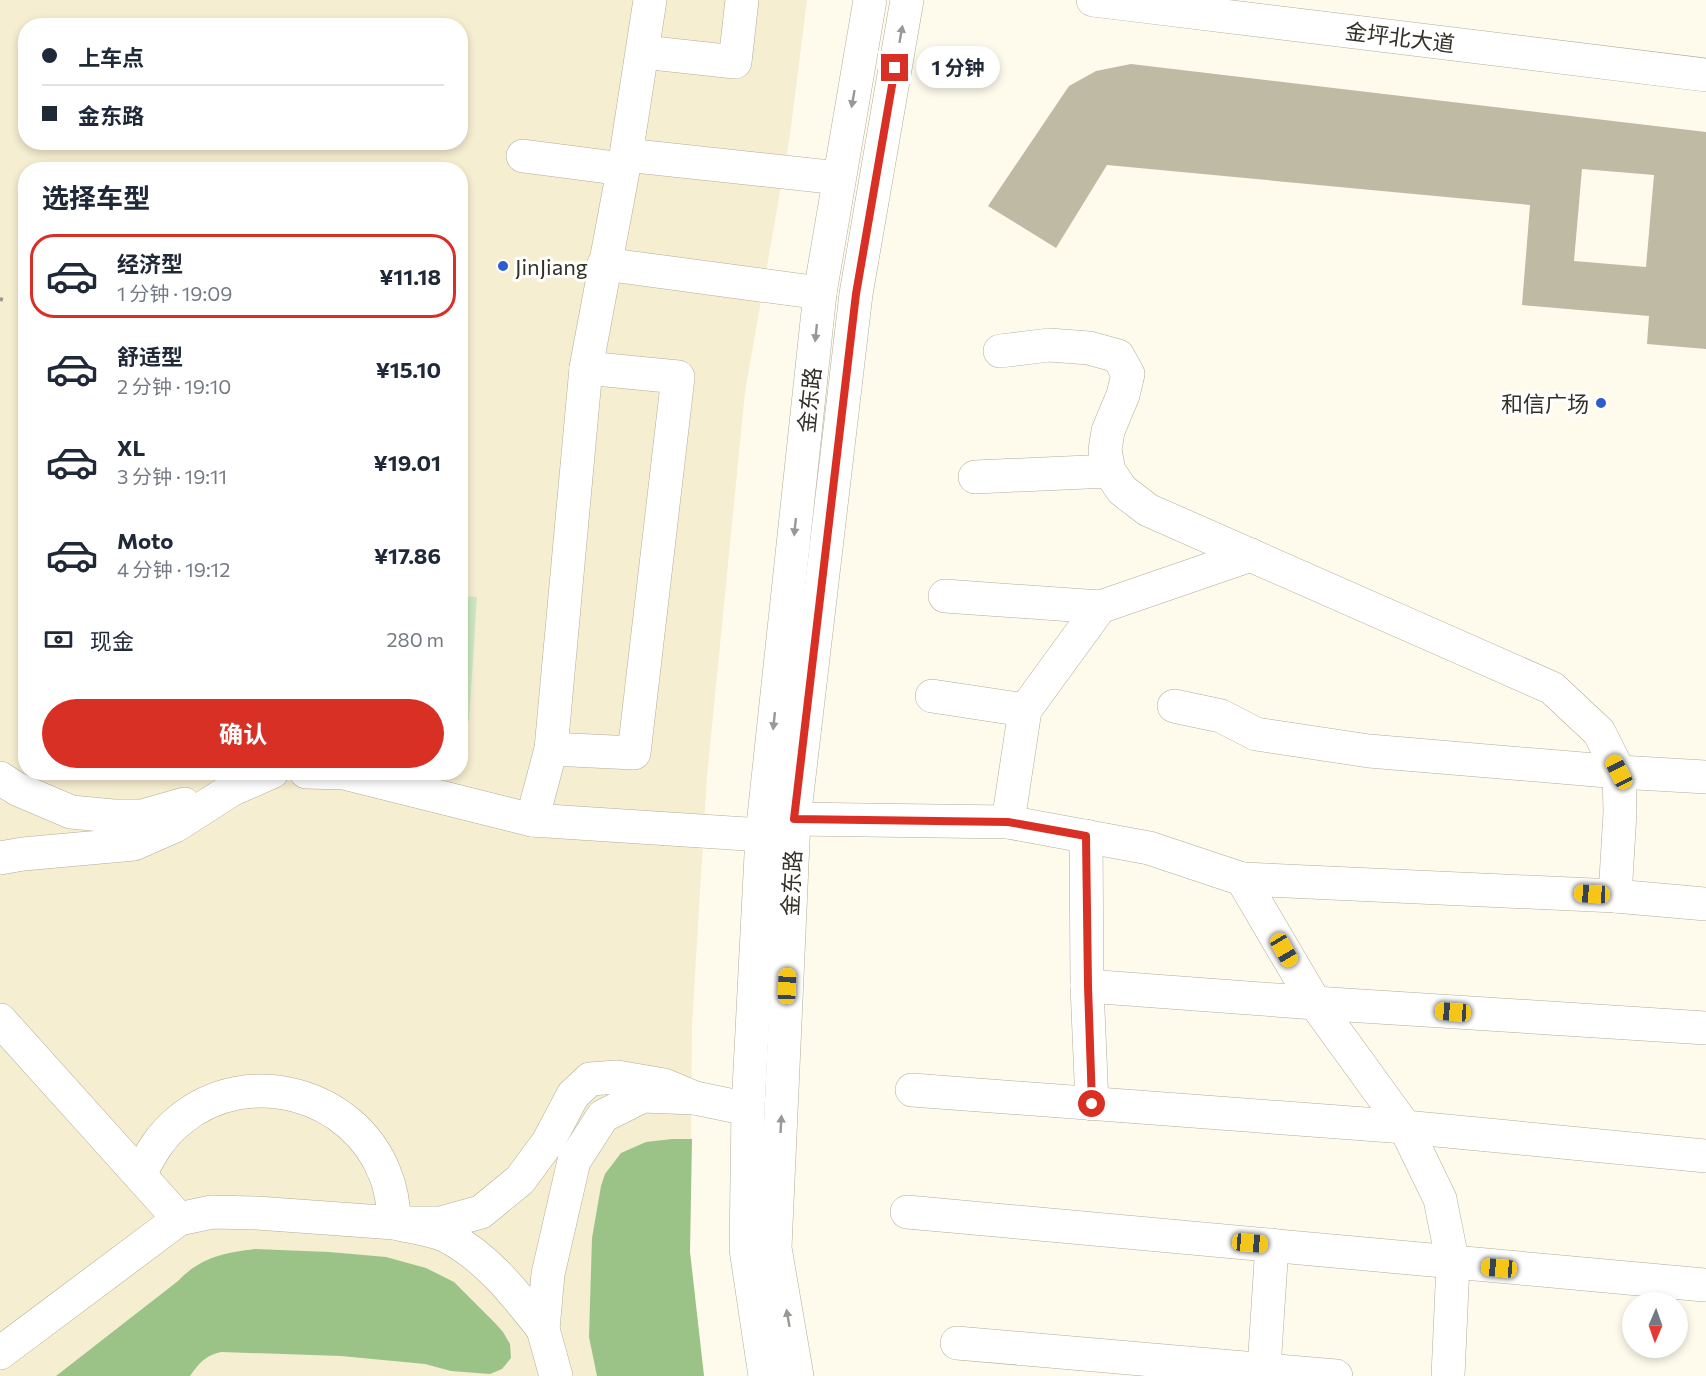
<!DOCTYPE html>
<html lang="zh">
<head>
<meta charset="utf-8">
<style>
	body { margin:0; font-family:Commissioner,"Noto Sans SC",sans-serif; background:#f6f6f7; color:#1f2937; height:100vh; display:flex; flex-direction:column; font-size:22px; white-space:nowrap }
	* { box-sizing:border-box; margin:0 }
	p { font-size:20px; color:#747a83 }
	.icon { flex:none; width:33px; height:33px; fill:none; stroke:currentColor; stroke-width:2; stroke-linecap:round; stroke-linejoin:round }
	.map { position:relative; flex:1; overflow:hidden }
	.panel { position:absolute; left:18px; top:162px; width:450px; height:618px; display:flex; flex-direction:column; background:#fff; border-radius:24px; box-shadow:0 3px 9px #0003 }
	.panel>* { flex:none }
	.banner { position:absolute; left:18px; top:18px; width:450px; height:132px; border-radius:24px; box-shadow:0 3px 9px #0003; display:grid; align-content:center; height:132px; padding:0 24px; background:#fff }
	.needle { width:39px; rotate:182deg }
	.tools { position:absolute; left:1622px; top:1292px; display:grid; gap:12px }
	.tools a { display:grid; place-items:center; width:66px; height:66px; border-radius:50%; background:#fff; box-shadow:0 3px 9px #0003; font-size:30px }
	.end { position:absolute; width:27px; height:27px; margin:-14px; border:8px solid #d93025; background:#fff; box-shadow:0 0 0 3px #fff }
	.from { border-radius:50% }
	.bubble { position:absolute; height:42px; border-radius:21px; background:#fff; box-shadow:0 3px 9px #0003; font-size:20px; font-weight:700; line-height:42px; text-align:center }
	.car { position:absolute; width:18px; height:36px; margin:-18px -9px; border-radius:8px; box-shadow:0 0 4px 2px #0007; background:linear-gradient(#f5c518 24%,#345 0 40%,#f5c518 0 76%,#345 0 86%,#f5c518 0) }
	.banner b { display:flex; align-items:center; gap:21px; height:57px; font-size:22px }
	.banner b+b { border-top:2px solid #e0e1e3 }
	.banner i { width:15px; height:15px; background:#1f2937 }
	ul { padding:0; list-style:none }
	li { display:flex; align-items:center; gap:18px; height:84px; margin:0 12px 9px; padding:0 12px; border:3px solid transparent; border-radius:24px }
	li div { flex:1 }
	li b { display:block; font-size:22px }
	li em { font-style:normal; font-weight:700 }
	li.active { border-color:#d93025 }
	li>.icon { width:54px; height:54px; stroke-width:1.5 }
	h2 { padding:0 24px; font-size:27px; line-height:72px }
	.pay { display:flex; align-items:center; gap:15px; height:66px; padding:0 24px; font-size:22px }
	.pay p { margin-inline-start:auto }
	.primary-button { display:flex; gap:12px; margin-top:auto; padding:12px 24px }
	.primary-button a { flex:1; height:69px; border-radius:36px; background:#d93025; color:#fff; font-size:24px; font-weight:700; line-height:69px; text-align:center }
	.map>svg:first-child { display:block }
	.built { fill:#f6eed1; fill-rule:evenodd }
	.green { fill:#cce8c0 }
	.forest { fill:#9bc387 }
	.building { fill:#bfbaa4; fill-rule:evenodd }
	.lines { fill:none; stroke-linecap:round; stroke-linejoin:round }
	.minor-casing { stroke:#b2ad98; stroke-width:34 }
	.secondary-casing { stroke:#b2ad98; stroke-width:34 }
	.path { stroke:#99968b; stroke-width:4; stroke-dasharray:3 4.5; stroke-linecap:butt }
	.minor { stroke:#fff; stroke-width:33 }
	.secondary { stroke:#fff; stroke-width:33 }
	.oneway { fill:#999894 }
	.route { stroke:#d93025; stroke-width:8 }
	.poi-dot { fill:#2d5dcc; stroke:#fff; stroke-width:2 }
	.labels { text-anchor:middle; dominant-baseline:central; stroke-width:6; stroke-linejoin:round; paint-order:stroke }
	.street-label { font-size:22px; fill:#333128; stroke:#fff }
	.poi-label { font-size:22px; fill:#333128; stroke:#fff; text-anchor:start }
</style>
</head>
<body>
<div class="map">
<svg width="1706" height="1376" viewBox="0 0 1706 1376">
	<rect width="100%" height="100%" fill="#fefbed"/>
	<path class="built" d="M0,0H807L790,135L745,392L707,777L692,1026L690,1252L704,1376H0ZM26,26H460V142H26ZM26,170H460V772H26Z"/>
	<polygon class="green" points="460,596 477,597 469,721 461,721"/>
	<g class="forest">
		<polygon points="672,1139 692,1139 690,1252 704,1376 597,1376 589,1337 592,1238 601,1186 605,1174 621,1153 646,1142"/>
		<path d="M255,1249L329,1252L386,1257L426,1268L454,1282L495,1323L503,1332L510,1344L511,1358L502,1369L490,1374L451,1371L425,1364L341,1356L221,1352C205,1356 200,1362 190,1376H56L178,1281C201,1257 224,1253 255,1249Z"/>
	</g>
	<path class="building" d="M1131,64L1706,132V349L1647,344L1649,316L1522,305L1530,205L1107,165L1056,248L988,206L1069,86L1096,71ZM1582,169L1654,175L1646,267L1574,261Z"/>
	<g class="lines">
		<g class="minor-casing">
			<g id="minor">
				<polyline points="643,52 735,62 742,0"/>
				<polyline points="626,155 839,178"/>
				<polyline points="523,156 623,169"/>
				<polyline points="604,264 820,293"/>
				<polyline points="1000,351 1049,345 1089,348 1118,356 1128,374 1123,395 1108,431 1105,450 1109,471 1122,490 1148,510 1552,688 1599,732 1619,772 1620,812 1615,896"/>
				<polyline points="975,477 1109,471"/>
				<polyline points="945,596 1100,607"/>
				<polyline points="932,696 1025,710"/>
				<polyline points="1174,706 1221,716 1256,734 1369,751 1619,772 1706,777"/>
				<polyline points="551,749 634,753 678,377 586,368"/>
				<polyline points="306,772 344,773 532,820 762,835"/>
				<polyline points="0,778 17,789 71,812 113,816 142,816 184,804"/>
				<polyline points="794,819 1008,822 1149,848 1242,879 1315,1003 1405,1127 1440,1199 1453,1264 1448,1376"/>
				<polyline points="532,820 551,749 586,368 626,155 650,0"/>
				<polyline points="1008,822 1025,710 1100,607 1251,555"/>
				<polyline points="1086,836 1087,986 1092,1104"/>
				<polyline points="0,858 23,854 134,844 175,826 231,790 272,772"/>
				<polyline points="1242,879 1615,896 1706,904"/>
				<polyline points="1087,986 1315,1003 1706,1028"/>
				<polyline points="0,1020 179,1219"/>
				<polyline points="912,1090 1405,1127 1706,1156"/>
				<path d="M140,1175C150,1154 161,1135 180,1120C247,1064 354,1093 385,1174C392,1190 393,1206 395,1223C410,1227 435,1230 448,1237C488,1258 516,1295 543,1329"/>
				<path d="M907,1212C1173,1236 1439,1262 1704,1285"/>
				<polyline points="957,1343 1336,1376"/>
				<polyline points="0,1353 179,1219 212,1212 257,1213 395,1223 441,1223 481,1212 520,1180 548,1142 573,1095 590,1079 617,1077 664,1085 695,1098"/>
				<polyline points="1264,1369 1272,1245"/>
				<polyline points="556,1376 543,1329 548,1274 574,1161 603,1116 643,1096 695,1098 748,1109"/>
			</g>
		</g>
		<g class="secondary-casing">
			<g id="secondary">
				<polyline points="1093,0 1706,75"/>
				<polyline points="765,1376 746,1249 748,1109 762,835 820,293 870,0"/>
				<polyline points="797,1376 775,1248 794,819 856,294 907,0"/>
			</g>
		</g>
		<polyline class="path" points="0,299 7,301"/>
		<use href="#minor" class="minor"/>
		<use href="#secondary" class="secondary"/>
	</g>
	<defs><path id="oneway-solid" d="M-6-.8H1V-3.2L6.5 0L1 3.2V.8H-6Z" transform="scale(1.5)"/></defs>
	<g class="oneway">
		<use href="#oneway-solid" transform="translate(901 34) rotate(-80)"/>
		<use href="#oneway-solid" transform="translate(853 99) rotate(100)"/>
		<use href="#oneway-solid" transform="translate(816 333) rotate(96)"/>
		<use href="#oneway-solid" transform="translate(795 527) rotate(96)"/>
		<use href="#oneway-solid" transform="translate(774 721) rotate(96)"/>
		<use href="#oneway-solid" transform="translate(781 1124) rotate(-87)"/>
		<use href="#oneway-solid" transform="translate(788 1318) rotate(-100)"/>
	</g>
	<g class="lines">
		<polyline class="route" points="895,68 856,294 794,819 1008,822 1086,836 1088,986 1092,1104"/>
	</g>
	<g class="poi-dot">
		<circle cx="503" cy="266" r="6"/>
		<circle cx="1601" cy="403" r="6"/>
	</g>
	<g class="labels">
		<g class="street-label">
			<text transform="translate(1400 37) rotate(7)">金坪北大道</text>
			<text transform="translate(809 400) rotate(-84)">金东路</text>
			<text transform="translate(791 883) rotate(-87)">金东路</text>
		</g>
		<g class="poi-label">
			<text x="515" y="266">JinJiang</text>
			<text x="1589" y="403" text-anchor="end">和信广场</text>
		</g>
	</g>
</svg>
<div class="tools">
<a><svg class="needle" viewBox="-14 -14 28 28"><path d="M0-13l5 13h-10z" fill="#e53935"/><path d="M0 13l5-13h-10z" fill="#747a83"/></svg></a>
</div>
<i class="end from" style="left:1092px;top:1104px"></i>
<i class="end" style="left:895px;top:68px"></i>
<div class="bubble" style="left:916px;top:46px;width:84px">1 分钟</div>
<i class="car" style="left:1619px;top:772px;rotate:333deg"></i>
<i class="car" style="left:1592px;top:894px;rotate:273deg"></i>
<i class="car" style="left:1284px;top:950px;rotate:150deg"></i>
<i class="car" style="left:787px;top:986px;rotate:2deg"></i>
<i class="car" style="left:1453px;top:1012px;rotate:274deg"></i>
<i class="car" style="left:1250px;top:1243px;rotate:95deg"></i>
<i class="car" style="left:1499px;top:1268px;rotate:275deg"></i>
<div class="banner">
<b><i class="from"></i>上车点</b>
<b><i></i>金东路</b>
</div>
<section class="panel">
<h2>选择车型</h2>
<ul>
<li class="active"><svg class="icon" aria-label="car" viewBox="0 0 24 24"><path d="M5 17H2v-5l4-1 3-4h7l3 4 3 1v5h-3M9 17h6M6 11h13"/><circle cx="7" cy="17" r="2"/><circle cx="17" cy="17" r="2"/></svg><div><b>经济型</b><p>1 分钟 · 19:09</p></div><em>¥11.18</em></li>
<li><svg class="icon" aria-label="car" viewBox="0 0 24 24"><path d="M5 17H2v-5l4-1 3-4h7l3 4 3 1v5h-3M9 17h6M6 11h13"/><circle cx="7" cy="17" r="2"/><circle cx="17" cy="17" r="2"/></svg><div><b>舒适型</b><p>2 分钟 · 19:10</p></div><em>¥15.10</em></li>
<li><svg class="icon" aria-label="car" viewBox="0 0 24 24"><path d="M5 17H2v-5l4-1 3-4h7l3 4 3 1v5h-3M9 17h6M6 11h13"/><circle cx="7" cy="17" r="2"/><circle cx="17" cy="17" r="2"/></svg><div><b>XL</b><p>3 分钟 · 19:11</p></div><em>¥19.01</em></li>
<li><svg class="icon" aria-label="car" viewBox="0 0 24 24"><path d="M5 17H2v-5l4-1 3-4h7l3 4 3 1v5h-3M9 17h6M6 11h13"/><circle cx="7" cy="17" r="2"/><circle cx="17" cy="17" r="2"/></svg><div><b>Moto</b><p>4 分钟 · 19:12</p></div><em>¥17.86</em></li>
</ul>
<div class="pay"><svg class="icon" aria-label="cash" viewBox="0 0 24 24"><path d="M3 7h18v10H3z"/><circle cx="12" cy="12" r="2"/></svg>现金<p>280 m</p></div>
<div class="primary-button"><a>确认</a></div>
</section>
</div>
</body>
</html>
